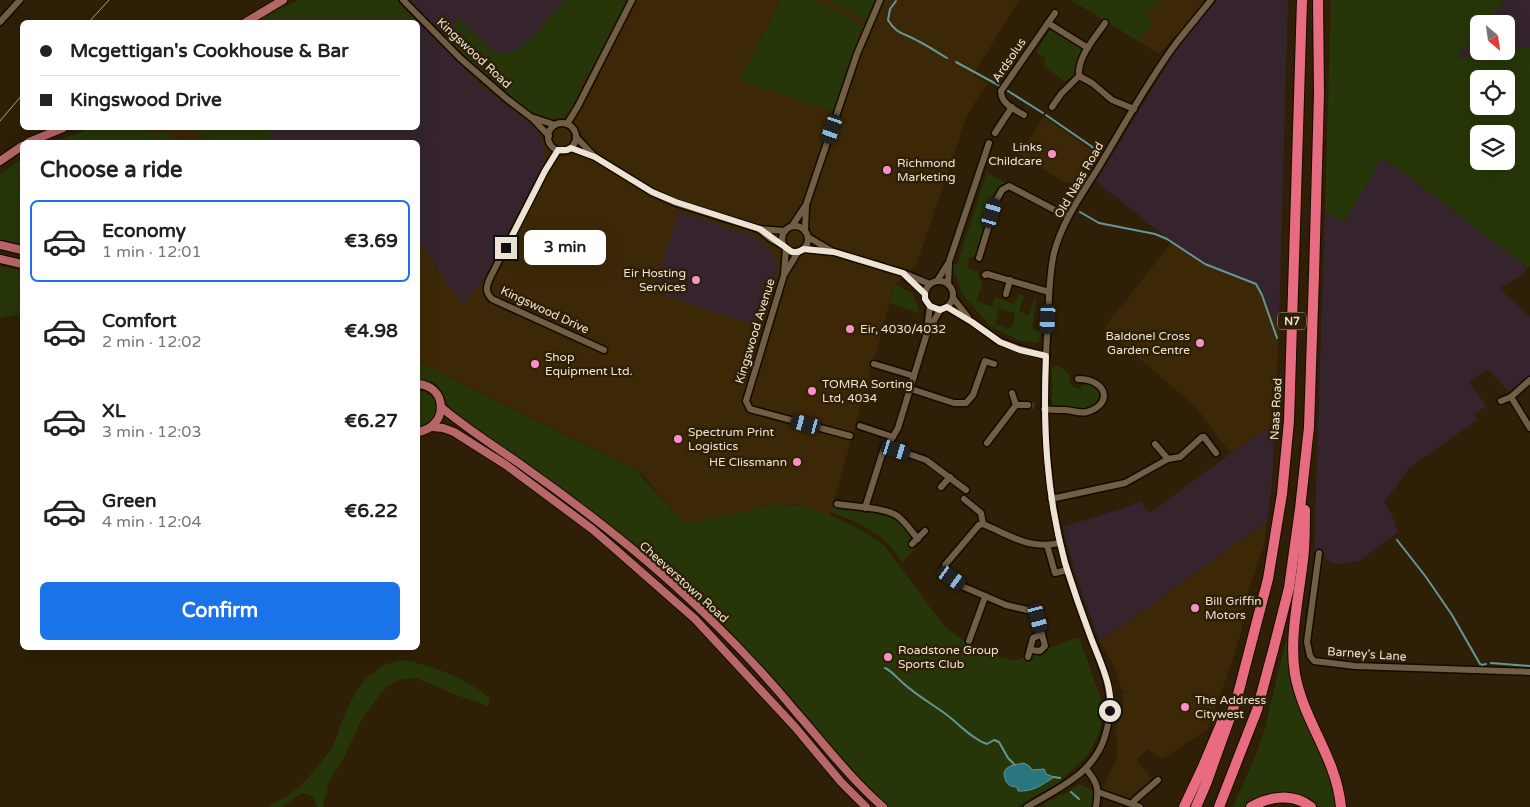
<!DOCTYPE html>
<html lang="en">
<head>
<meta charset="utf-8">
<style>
	body { margin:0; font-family:"Varela Round",sans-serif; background:#f2f2f2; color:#222; height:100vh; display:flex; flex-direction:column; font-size:19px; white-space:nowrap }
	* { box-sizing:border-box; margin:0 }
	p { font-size:16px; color:#767676 }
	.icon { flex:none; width:28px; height:28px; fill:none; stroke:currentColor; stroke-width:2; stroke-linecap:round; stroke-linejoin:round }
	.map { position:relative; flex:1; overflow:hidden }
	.details { position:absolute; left:20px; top:140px; width:400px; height:510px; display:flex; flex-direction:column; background:#fff; border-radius:8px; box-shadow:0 5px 20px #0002 }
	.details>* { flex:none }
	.guide { position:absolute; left:20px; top:20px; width:400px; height:110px; border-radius:8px; box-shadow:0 5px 20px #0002; display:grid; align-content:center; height:110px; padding:0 20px; background:#fff }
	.needle { width:32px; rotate:151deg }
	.buttons { position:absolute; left:1470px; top:15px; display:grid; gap:10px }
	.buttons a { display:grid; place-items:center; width:45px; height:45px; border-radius:8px; background:#fff; box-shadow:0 5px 20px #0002; font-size:25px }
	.end { position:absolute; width:22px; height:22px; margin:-11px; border:6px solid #ede3d4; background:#111; box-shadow:0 0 0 2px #111 }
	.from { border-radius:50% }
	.bubble { position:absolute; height:35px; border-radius:8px; background:#fff; box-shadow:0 5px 20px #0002; font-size:16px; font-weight:800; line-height:35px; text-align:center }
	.car { position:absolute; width:15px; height:30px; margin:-15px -8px; border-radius:6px; box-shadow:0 0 4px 1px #0007; background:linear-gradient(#222 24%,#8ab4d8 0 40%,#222 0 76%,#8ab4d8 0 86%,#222 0) }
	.guide b { display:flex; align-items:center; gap:18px; height:48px; font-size:19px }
	.guide b+b { border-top:1px solid #e0e0e0 }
	.guide i { width:12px; height:12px; background:#222 }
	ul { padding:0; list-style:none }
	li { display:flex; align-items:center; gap:15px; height:82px; margin:0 10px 8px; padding:0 10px; border:2px solid transparent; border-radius:8px }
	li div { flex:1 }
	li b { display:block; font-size:19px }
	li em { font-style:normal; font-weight:800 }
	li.selected { border-color:#1a73e8 }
	li>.icon { width:45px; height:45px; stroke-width:1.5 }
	h2 { padding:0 20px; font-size:22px; line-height:60px }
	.primary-button { display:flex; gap:10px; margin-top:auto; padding:10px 20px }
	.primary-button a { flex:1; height:58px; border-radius:8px; background:#1a73e8; color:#fff; font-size:20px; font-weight:800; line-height:58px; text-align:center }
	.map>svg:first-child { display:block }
	.built { fill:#3c2806 }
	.industrial { fill:#35242d }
	.green { fill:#273608; fill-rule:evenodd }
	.water { fill:#2a767e; stroke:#649798 }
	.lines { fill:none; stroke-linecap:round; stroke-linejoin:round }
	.stream { stroke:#649798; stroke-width:2 }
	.minor-tunnel { stroke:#4c3c25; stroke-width:6; stroke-dasharray:6 3; stroke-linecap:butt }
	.minor-casing { stroke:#160900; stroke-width:9 }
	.major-casing { stroke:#160900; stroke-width:10 }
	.highway-casing { stroke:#160900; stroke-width:12 }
	.minor { stroke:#705f45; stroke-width:6 }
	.major { stroke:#b76768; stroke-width:8 }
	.highway { stroke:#e76c80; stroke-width:10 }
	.tram { stroke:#aca08e; stroke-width:1 }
	.route { stroke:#ede3d4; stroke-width:6 }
	.poi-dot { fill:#f98fc8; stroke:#2f1f06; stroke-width:2 }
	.labels { text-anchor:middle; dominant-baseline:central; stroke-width:5; stroke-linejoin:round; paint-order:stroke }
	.shield { fill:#2f1f06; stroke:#b4a896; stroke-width:1 }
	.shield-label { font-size:11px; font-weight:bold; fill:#ede3d4 }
	.street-label { font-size:12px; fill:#ede3d4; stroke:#2f1f06 }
	.poi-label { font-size:12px; fill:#ede3d4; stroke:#2f1f06; text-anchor:start }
</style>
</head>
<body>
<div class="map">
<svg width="1530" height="807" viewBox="0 0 1530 807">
	<rect width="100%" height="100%" fill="#2f1f06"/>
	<g class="built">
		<polygon points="313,0 1019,0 973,75 988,84 974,103 966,118 916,266 895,284 830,515 793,504 779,504 685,525 641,473 418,362 418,22 268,22"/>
		<polygon points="1071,0 1208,0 1159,54"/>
		<polygon points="1044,117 1100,156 1080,185 1062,181 1019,154"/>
		<polygon points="145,128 192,128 211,142 182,142 164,132 157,134 152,134"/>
		<polygon points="1172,242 1213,269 1257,286 1276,323 1279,323 1275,423 1230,453 1196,407 1104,328"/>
		<polygon points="1267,521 1264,544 1241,614 1242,628 1233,660 1207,730 1162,759 1148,749 1136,760 1152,779 1131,799 1102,790 1117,757 1117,737 1115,733 1120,710 1123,709 1123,693 1128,692 1122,691 1116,670 1099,640 1119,628"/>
	</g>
	<g class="industrial">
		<polygon points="407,0 565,0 522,47 511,53 501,54 490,48 458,17 456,29 450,40"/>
		<polygon points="1217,0 1288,0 1279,323 1276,323 1257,286 1213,269 1172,242 1096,181 1180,43"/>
		<polygon points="1504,0 1530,0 1530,47 1506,51 1506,24 1485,24"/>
		<polygon points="416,20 485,90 488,90 533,126 541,138 544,150 544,164 486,275 463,305 418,240 418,142 266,142 256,128 418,128 418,22"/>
		<polygon points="1479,31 1479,51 1503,51 1456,58"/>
		<polygon points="1381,158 1403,172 1528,268 1521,276 1499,288 1530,317 1530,377 1509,392 1488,369 1469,382 1487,406 1474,414 1477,420 1409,468 1396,487 1384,501 1392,515 1398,532 1359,561 1342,564 1334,564 1324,558 1325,553 1314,552 1325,211 1344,223"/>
		<polygon points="678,212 753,236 767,247 774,257 777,271 757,326 654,292"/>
		<polygon points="1275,423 1272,482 1267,521 1119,628 1099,640 1075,573 1063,527 1124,508 1140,501 1150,513 1242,445"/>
	</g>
	<g class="green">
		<polygon points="299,0 397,0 417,22 254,22 261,17"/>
		<path d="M565,0H629L592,71L587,73C584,77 581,82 579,87C578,91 579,95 577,99C571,115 554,122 538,117L491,81L451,44L450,41L456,29L455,21L458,17C468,27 489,53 502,54C521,57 553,13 565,0Z"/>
		<polygon points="781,0 814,0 860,23 862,26 834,111 739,81"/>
		<polygon points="828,0 876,0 866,20"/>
		<polygon points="1071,0 1158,0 1160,3 1146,14 1153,22 1139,41"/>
		<path d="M1331,0H1504L1485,24H1479V31L1456,58L1530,47V267L1528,268L1403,172L1382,158L1344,223L1325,211ZM1479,79H1506V106H1479ZM1479,134H1506V161H1479Z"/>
		<polygon points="1052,30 1081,48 1082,51 1075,66 1074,75 1067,81 1064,81 1044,66 1045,58 1036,52 1048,32"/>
		<path d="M94,128H145C150,134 156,136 163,132L182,142H51Z"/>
		<polygon points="192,128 265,128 269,132 273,142 211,142"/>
		<polygon points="22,159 22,158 22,244 0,239 0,174"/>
		<polygon points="987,172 1006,183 997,189 988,213 976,255 969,258 967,268 978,272 978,277 983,283 976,301 999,309 995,324 1008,329 1013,326 1015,313 992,306 995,297 1014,304 1019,294 1024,296 1019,311 1029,316 1034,300 1036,301 1032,330 1041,331 1042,333 1039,341 1037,343 1021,341 990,326 962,294 956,274 952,272 953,263 957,265"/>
		<polygon points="0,266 22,271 22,314 0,318"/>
		<polygon points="895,284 912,293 921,314 890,303"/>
		<path d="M418,362L641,473L640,475L685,524L779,504C813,503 855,525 883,544L944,626L973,647L1002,658L1016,660L1079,637L1103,705L1100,730L1092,748L1084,759L1058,783L1017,807H888L872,792L774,678L677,582L648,557L467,424C462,419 456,415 452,410C441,395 442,379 418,380Z"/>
		<path d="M1059,366L1070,375L1069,383L1073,387L1078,389L1087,383C1093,385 1101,388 1100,395C1099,418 1065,406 1052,406V367Z"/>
		<path d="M418,391C443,392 443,425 418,426Z"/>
		<path d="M833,504L861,511L877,512L889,515L897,520L912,536L910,538L912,540L910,542L916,548L902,562C884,533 862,524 831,512Z"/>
		<polygon points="1291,619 1289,653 1332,777 1337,807 1319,807 1307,798 1293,793 1278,792 1262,795 1245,807 1233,807 1255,757 1265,728"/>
		<path d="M399,660C424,661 473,681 490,699L488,706L456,695L417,678L398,680L388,686L378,697L363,717L342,761L334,773L328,784L327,795L323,800L324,807H317C316,798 311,794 302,793L282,807H269C275,802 282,799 289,795C304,784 325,760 334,743C337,739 337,733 339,729C352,697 363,669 399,660Z"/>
		<polygon points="1079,784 1094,791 1092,807 1042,807 1049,801 1061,795 1063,796"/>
	</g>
	<path class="water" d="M1024,763L1029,766L1033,770L1044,769L1046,774L1054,777C1042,785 1033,792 1018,791L1017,787C1008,787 1005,782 1004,773C1007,764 1016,765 1024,763Z"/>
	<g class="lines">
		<g class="stream">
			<path d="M896,1L890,9L888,20C897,35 905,33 918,41C928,46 937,52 947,58"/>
			<polyline points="956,62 1000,86"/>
			<polyline points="1008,91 1043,113"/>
			<polyline points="1046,115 1091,146 1098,153"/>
			<polyline points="1080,212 1099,223 1155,234 1167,239 1205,264 1256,284 1262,295 1277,338"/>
			<polyline points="1397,540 1426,577 1452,615 1480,664 1482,665 1486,664"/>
			<polyline points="1491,663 1530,666"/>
			<path d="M885,668C893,672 896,677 903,683C916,695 932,704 947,715C959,724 972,739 987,744L994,740L999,742L1008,758L1015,765"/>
			<polyline points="1054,777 1060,778"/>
			<polyline points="1071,792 1079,799"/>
		</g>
		<polyline class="minor-tunnel" points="1028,405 1036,406"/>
		<g class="minor-casing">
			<g id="minor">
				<polyline points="403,0 460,58 507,99 532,118 549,136"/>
				<polyline points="1055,13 1048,23 1088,48"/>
				<polyline points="0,22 20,0"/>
				<path d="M1079,76C1077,57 1095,38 1105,23"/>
				<polyline points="1052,107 1061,94 1079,76 1092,83 1112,100 1134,109"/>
				<path d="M1024,115C1014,109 1001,104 1001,91L1048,23"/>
				<polyline points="534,118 555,125"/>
				<circle cx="562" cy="137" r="14"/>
				<polyline points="567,124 578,106 632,0"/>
				<polyline points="995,133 1012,107"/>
				<polyline points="576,137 595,157 652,192 676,203 759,229 785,231"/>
				<polyline points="571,148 593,156"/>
				<path d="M558,150L545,171L490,278C486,287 485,292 492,299L604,350"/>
				<circle cx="795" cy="239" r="13"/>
				<polyline points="792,226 806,205 857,54 880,0"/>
				<polyline points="759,229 771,239 783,245"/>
				<polyline points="805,231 806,206"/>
				<polyline points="808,237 830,250"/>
				<polyline points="804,249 834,252 903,273 930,284"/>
				<polyline points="798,252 784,275 746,401 750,409 850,436"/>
				<polyline points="979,258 997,199 1002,190 1009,186 1068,217"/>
				<polyline points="784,274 786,249"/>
				<polyline points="985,275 987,274 1049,292"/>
				<polyline points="906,276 925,294"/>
				<circle cx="939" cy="295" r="14"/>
				<polyline points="937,281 949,262 989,143"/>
				<polyline points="948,284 949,264"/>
				<polyline points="1006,294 1010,280"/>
				<polyline points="953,298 968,317"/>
				<polyline points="947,307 972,322 1000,342 1020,349 1046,356"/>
				<polyline points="927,329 930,306"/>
				<polyline points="874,364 914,376"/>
				<polyline points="1530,380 1511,397 1530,428"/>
				<polyline points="911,389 954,403 966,403 973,395 985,361 994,364"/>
				<polyline points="1501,401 1511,397"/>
				<polyline points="1016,405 1028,405"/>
				<path d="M1044,409C1051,410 1057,410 1064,410C1072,410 1079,414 1087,412C1114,404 1107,379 1078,379"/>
				<polyline points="860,426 893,437"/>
				<polyline points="987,443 1016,405 1012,393"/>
				<polyline points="1155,444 1168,459"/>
				<polyline points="886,446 926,460 966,490"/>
				<polyline points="941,487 950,477"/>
				<polyline points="964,499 981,513 983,524"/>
				<polyline points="1051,499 1125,483 1168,459 1180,457 1202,437 1204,437 1216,453"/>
				<path d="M837,504C854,507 882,507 896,515C905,521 911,531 918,539"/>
				<polyline points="865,508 884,448 891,440 898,428 927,333 940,310"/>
				<polyline points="912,544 925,531"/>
				<polyline points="1047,545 1055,573 1063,571"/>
				<polyline points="1319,553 1307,642 1310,656 1314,661 1355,666 1530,672"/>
				<polyline points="969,641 985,597"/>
				<path d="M1030,650L1040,651L1045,646L1036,612L1006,605L964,587L948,576L945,570V565L979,525L983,524C1010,535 1028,550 1060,543"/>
				<polyline points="1028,657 1033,638 1042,634"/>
				<path d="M1086,769C1098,783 1099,789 1096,807"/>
				<polyline points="1098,792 1140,807"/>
				<polyline points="1132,804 1135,800 1158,780"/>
				<path d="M1027,807C1058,788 1094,774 1105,736C1118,694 1102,666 1087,628C1076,597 1064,565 1058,532C1043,462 1043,392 1048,321C1049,298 1049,275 1054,253C1062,221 1083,193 1100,165C1124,125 1149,79 1177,42C1188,28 1200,14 1211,0"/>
			</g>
		</g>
		<g class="major-casing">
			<g id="major">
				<polyline points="246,22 283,0"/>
				<polyline points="29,142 63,128"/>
				<polyline points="0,161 22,146"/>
				<polyline points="0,245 22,250"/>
				<polyline points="0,259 22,264"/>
				<path d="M418,384C448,386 449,427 418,432"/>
				<path d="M441,407C468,430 498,448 527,469C588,512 652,562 706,615C738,646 768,678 796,712C824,744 851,779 883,807"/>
				<polyline points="432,427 443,428 454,432 506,465 592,529 614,548 695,619 795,727 841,782 866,807"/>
			</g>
		</g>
		<g class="highway-casing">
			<g id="highway">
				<path d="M1305,510C1305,527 1305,544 1303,560C1299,597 1289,637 1295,674C1304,723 1336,756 1341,807"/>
				<polyline points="1184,807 1202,769 1224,717"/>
				<polyline points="1196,807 1206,784 1237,698 1268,579 1282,494 1289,421 1302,0"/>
				<polyline points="1219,807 1257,710 1274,647 1289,588 1300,509 1309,427 1314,275 1319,94 1318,0"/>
				<path d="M1251,807C1270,796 1293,793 1311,807"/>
			</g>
		</g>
		<use href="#minor" class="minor"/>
		<use href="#major" class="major"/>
		<use href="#highway" class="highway"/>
		<g class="tram">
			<polyline points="89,22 109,0"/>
			<polyline points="0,121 22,95"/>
		</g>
	</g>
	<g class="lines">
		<path class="route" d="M506,248L545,171L558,150H567L571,148L595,157L652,192L676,202L760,229L792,252H798L804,249L834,252L903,273L925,294V299L930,306L940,310L947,307L972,322L1000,342L1020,350L1046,356C1043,428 1046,493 1065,563C1073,588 1082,614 1091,638C1100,662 1113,686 1110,711"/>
	</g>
	<g class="poi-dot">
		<circle cx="1052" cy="154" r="5"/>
		<circle cx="887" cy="170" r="5"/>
		<circle cx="696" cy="280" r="5"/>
		<circle cx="850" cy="329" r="5"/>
		<circle cx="1200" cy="343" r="5"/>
		<circle cx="535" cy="364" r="5"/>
		<circle cx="812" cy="391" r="5"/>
		<circle cx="678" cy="439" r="5"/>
		<circle cx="797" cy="462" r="5"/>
		<circle cx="1195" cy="608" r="5"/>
		<circle cx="888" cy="657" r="5"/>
		<circle cx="1185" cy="707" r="5"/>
	</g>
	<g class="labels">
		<rect class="shield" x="1278" y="312.5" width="28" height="17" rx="4"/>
		<g class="shield-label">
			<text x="1292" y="321">N7</text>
		</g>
		<g class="street-label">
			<text transform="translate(474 53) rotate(43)">Kingswood Road</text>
			<text transform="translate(1009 60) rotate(-56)">Ardsolus</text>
			<text transform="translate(1079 180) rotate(-60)">Old Naas Road</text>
			<text transform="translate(545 310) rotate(25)">Kingswood Drive</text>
			<text transform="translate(755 331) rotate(-73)">Kingswood Avenue</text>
			<text transform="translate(1276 409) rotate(-87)">Naas Road</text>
			<text transform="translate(684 582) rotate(42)">Cheeverstown Road</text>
			<text transform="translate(1367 654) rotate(4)">Barney's Lane</text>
		</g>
		<g class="poi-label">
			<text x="1042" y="147" text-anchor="end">Links<tspan x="1042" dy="14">Childcare</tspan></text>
			<text x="897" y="163">Richmond<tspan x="897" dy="14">Marketing</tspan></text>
			<text x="686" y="273" text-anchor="end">Eir Hosting<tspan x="686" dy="14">Services</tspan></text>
			<text x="860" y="329">Eir, 4030/4032</text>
			<text x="1190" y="336" text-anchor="end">Baldonel Cross<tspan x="1190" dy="14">Garden Centre</tspan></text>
			<text x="545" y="357">Shop<tspan x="545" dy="14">Equipment Ltd.</tspan></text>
			<text x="822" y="384">TOMRA Sorting<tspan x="822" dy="14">Ltd, 4034</tspan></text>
			<text x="688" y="432">Spectrum Print<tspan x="688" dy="14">Logistics</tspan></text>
			<text x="787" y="462" text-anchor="end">HE Clissmann</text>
			<text x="1205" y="601">Bill Griffin<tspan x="1205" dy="14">Motors</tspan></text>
			<text x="898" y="650">Roadstone Group<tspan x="898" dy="14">Sports Club</tspan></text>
			<text x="1195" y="700">The Address<tspan x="1195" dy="14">Citywest</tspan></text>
		</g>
	</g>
</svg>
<div class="buttons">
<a><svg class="needle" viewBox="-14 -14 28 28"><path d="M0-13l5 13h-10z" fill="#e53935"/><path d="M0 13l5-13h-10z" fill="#767676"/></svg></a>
<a><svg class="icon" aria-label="locate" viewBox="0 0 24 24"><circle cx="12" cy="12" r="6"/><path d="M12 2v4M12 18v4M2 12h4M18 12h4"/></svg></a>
<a><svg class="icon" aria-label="layers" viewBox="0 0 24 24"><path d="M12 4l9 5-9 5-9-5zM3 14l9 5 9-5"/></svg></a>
</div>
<i class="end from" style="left:1110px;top:711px"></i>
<i class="end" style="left:506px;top:248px"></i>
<div class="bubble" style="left:524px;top:230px;width:82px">3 min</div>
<i class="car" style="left:832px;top:129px;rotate:199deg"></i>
<i class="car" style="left:992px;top:213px;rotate:17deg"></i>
<i class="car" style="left:1048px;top:319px;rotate:183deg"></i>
<i class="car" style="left:806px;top:424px;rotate:285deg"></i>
<i class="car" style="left:896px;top:450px;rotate:107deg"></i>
<i class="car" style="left:952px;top:578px;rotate:125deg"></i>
<i class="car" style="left:1038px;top:618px;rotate:165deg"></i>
<div class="guide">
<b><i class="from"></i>Mcgettigan's Cookhouse &amp; Bar</b>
<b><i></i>Kingswood Drive</b>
</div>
<section class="details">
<h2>Choose a ride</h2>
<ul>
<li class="selected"><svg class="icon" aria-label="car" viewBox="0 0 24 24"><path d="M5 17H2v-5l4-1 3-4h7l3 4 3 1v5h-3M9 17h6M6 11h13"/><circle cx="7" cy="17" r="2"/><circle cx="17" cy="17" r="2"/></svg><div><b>Economy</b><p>1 min · 12:01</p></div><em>€3.69</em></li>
<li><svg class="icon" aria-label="car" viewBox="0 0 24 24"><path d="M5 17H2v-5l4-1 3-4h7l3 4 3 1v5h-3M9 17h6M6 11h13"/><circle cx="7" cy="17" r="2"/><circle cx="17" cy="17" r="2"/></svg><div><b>Comfort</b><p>2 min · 12:02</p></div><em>€4.98</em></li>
<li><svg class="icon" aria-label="car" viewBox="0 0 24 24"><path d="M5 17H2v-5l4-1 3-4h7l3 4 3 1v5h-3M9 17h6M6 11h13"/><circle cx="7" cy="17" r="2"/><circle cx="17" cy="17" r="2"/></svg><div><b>XL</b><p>3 min · 12:03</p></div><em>€6.27</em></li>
<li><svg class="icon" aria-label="car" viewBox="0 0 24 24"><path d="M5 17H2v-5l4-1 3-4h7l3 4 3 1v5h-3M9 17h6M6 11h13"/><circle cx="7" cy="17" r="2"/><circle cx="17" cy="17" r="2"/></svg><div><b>Green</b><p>4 min · 12:04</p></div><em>€6.22</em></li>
</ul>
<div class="primary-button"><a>Confirm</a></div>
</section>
</div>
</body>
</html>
